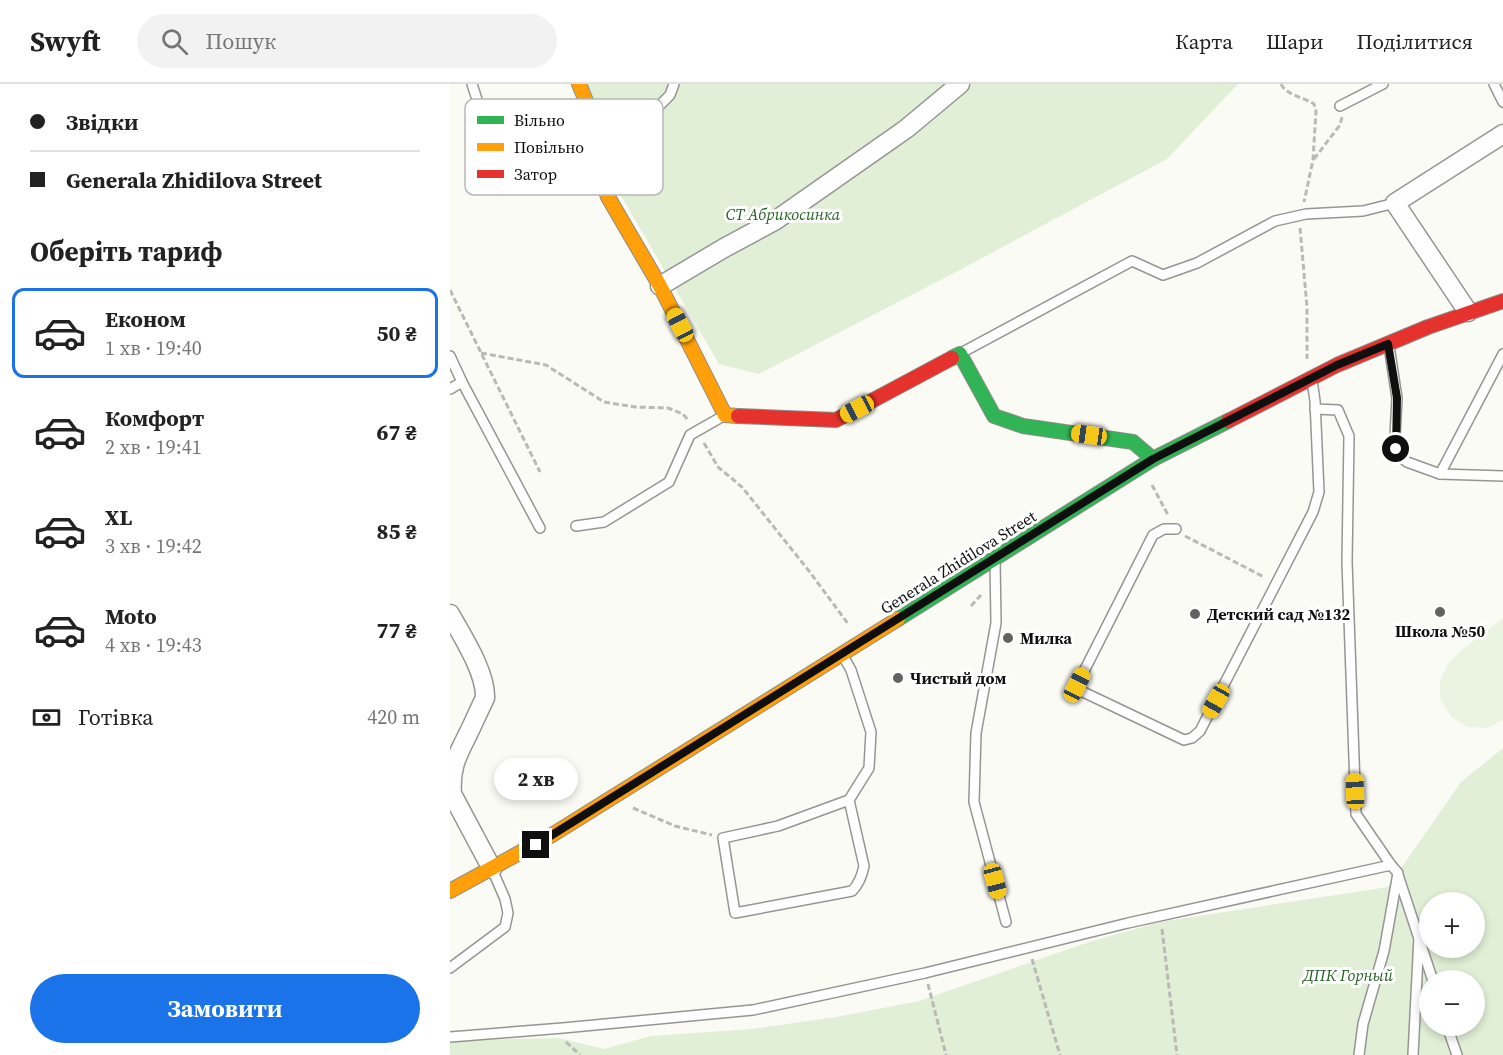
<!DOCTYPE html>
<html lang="uk">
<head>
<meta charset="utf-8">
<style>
	body { margin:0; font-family:"Source Serif 4",serif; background:#f2f2f2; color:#222; height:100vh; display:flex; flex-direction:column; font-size:22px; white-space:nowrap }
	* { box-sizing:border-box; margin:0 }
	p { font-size:20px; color:#767676 }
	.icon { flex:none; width:33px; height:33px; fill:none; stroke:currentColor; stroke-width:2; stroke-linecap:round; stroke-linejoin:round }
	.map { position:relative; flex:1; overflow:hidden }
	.panel { display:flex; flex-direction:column; background:#fff; width:450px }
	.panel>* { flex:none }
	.hud { display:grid; align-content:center; height:132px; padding:0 30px; background:#fff }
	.controls { position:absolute; left:969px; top:808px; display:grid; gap:12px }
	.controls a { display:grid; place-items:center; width:66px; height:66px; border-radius:50%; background:#fff; box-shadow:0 3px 9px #0003; font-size:30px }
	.end { position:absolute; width:27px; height:27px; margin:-14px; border:8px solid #0f0f0f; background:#fff; box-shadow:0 0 0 3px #fff }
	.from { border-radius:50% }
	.bubble { position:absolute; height:42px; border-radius:21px; background:#fff; box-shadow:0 3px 9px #0003; font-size:20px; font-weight:700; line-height:42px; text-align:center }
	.car { position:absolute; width:18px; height:36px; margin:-18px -9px; border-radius:8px; box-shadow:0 0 4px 2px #0007; background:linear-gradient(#f5c518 24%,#345 0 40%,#f5c518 0 76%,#345 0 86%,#f5c518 0) }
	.hud b { display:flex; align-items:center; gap:21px; height:57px; font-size:22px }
	.hud b+b { border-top:2px solid #e0e0e0 }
	.hud i { width:15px; height:15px; background:#222 }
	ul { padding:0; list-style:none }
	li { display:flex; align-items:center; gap:18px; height:90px; margin:0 12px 9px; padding:0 18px; border:3px solid transparent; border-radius:12px }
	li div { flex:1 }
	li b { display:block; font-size:22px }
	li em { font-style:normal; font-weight:700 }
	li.active { border-color:#1a73e8 }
	li>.icon { width:54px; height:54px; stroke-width:1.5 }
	h2 { padding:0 30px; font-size:27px; line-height:72px }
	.pay { display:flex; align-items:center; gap:15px; height:66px; padding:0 30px; font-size:22px }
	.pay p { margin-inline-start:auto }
	.button { display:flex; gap:12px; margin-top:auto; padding:12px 30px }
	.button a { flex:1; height:69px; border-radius:36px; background:#1a73e8; color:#fff; font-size:24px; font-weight:700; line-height:69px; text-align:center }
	header { display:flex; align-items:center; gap:36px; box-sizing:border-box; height:84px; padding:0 30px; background:#fff; border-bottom:2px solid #e0e0e0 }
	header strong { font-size:28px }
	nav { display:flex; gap:33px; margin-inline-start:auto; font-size:21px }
	.search { width:420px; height:54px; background:#f2f2f2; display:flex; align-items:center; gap:15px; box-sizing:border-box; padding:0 21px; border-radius:33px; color:#767676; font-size:22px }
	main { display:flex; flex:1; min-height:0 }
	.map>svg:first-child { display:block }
	.green { fill:#e1efd6; fill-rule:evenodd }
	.pitch { fill:#eaf4e0 }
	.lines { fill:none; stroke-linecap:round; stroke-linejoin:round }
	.lane-casing { stroke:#959593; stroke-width:12 }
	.street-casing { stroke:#959593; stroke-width:21 }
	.fast-casing { stroke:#8c8c89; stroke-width:16 }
	.slow-casing { stroke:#8c8c89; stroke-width:16 }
	.jam-casing { stroke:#8c8c89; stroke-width:16 }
	.path { stroke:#b9b9b8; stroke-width:3; stroke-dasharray:6 3; stroke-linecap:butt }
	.lane { stroke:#fefefe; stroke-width:9 }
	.street { stroke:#fefefe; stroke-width:18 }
	.fast { stroke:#30b455; stroke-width:14 }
	.slow { stroke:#ff9f0a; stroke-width:14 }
	.jam { stroke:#e5322d; stroke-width:14 }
	.route { stroke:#0f0f0f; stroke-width:8 }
	.poi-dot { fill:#626260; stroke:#fff; stroke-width:2 }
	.labels { text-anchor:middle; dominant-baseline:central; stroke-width:6; stroke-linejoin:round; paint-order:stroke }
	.park-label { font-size:16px; font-style:italic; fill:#256224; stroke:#fff }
	.street-label { font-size:16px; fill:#0f0f0f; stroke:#fff }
	.poi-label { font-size:16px; font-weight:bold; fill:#0f0f0f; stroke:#fff; text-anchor:start }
	.key { fill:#fff; stroke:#b7b7b7; stroke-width:1.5 }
	.key-label { font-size:16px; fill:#0f0f0f }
</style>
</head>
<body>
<header>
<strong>Swyft</strong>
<div class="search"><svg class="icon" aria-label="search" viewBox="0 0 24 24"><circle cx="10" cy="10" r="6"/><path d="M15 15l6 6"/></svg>Пошук</div>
<nav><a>Карта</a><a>Шари</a><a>Поділитися</a></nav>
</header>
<main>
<section class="panel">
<div class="hud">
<b><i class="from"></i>Звідки</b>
<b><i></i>Generala Zhidilova Street</b>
</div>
<h2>Оберіть тариф</h2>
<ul>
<li class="active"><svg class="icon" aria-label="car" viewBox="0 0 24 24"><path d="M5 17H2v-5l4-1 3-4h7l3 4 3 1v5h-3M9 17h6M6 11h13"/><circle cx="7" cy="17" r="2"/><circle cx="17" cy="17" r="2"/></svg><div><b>Економ</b><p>1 хв · 19:40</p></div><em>50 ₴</em></li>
<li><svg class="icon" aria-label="car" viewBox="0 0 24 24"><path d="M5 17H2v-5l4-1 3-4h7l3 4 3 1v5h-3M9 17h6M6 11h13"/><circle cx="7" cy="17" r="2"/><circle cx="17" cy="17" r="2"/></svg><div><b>Комфорт</b><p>2 хв · 19:41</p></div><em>67 ₴</em></li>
<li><svg class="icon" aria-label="car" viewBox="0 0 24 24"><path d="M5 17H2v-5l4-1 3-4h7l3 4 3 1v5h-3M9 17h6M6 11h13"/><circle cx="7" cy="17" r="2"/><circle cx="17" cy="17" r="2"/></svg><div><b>XL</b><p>3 хв · 19:42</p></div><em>85 ₴</em></li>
<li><svg class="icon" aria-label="car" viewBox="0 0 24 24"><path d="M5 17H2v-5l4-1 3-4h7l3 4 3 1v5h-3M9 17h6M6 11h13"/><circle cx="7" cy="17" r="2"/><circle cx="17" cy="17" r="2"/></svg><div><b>Moto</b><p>4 хв · 19:43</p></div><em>77 ₴</em></li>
</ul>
<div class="pay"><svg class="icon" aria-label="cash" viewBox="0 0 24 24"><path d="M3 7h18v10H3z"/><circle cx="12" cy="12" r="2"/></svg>Готівка<p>420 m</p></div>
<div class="button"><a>Замовити</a></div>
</section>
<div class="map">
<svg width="1053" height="971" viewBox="0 0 1053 971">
	<rect width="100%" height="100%" fill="#fbfbf5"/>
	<g class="green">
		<polygon points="135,0 788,0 717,75 506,188 309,290 269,280 149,74"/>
		<path d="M1053,664V971H0V956L109,954L154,965L201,952L302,945L386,933L469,917L639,858L710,838L938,803L1011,698ZM980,819H1024V864H980ZM980,897H1024V942H980Z"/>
	</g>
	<polygon class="pitch" points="1053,534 1053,636 1037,644 1018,643 1001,633 990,614 990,597 998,580 1012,566"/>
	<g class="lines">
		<g class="lane-casing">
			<g id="lane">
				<polyline points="22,0 31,28 34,56 45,96"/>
				<polyline points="1044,0 1053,18"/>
				<polyline points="890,22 933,0"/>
				<polyline points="140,54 194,37 220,11 224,0"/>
				<polyline points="939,262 947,314 945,352 946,365 948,371 957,378 990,390 1053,392"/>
				<polyline points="511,269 682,177 713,191 747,179 825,137 856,130 913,127 945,119"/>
				<polyline points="0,272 12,298 90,444"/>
				<polyline points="0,305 12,298"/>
				<polyline points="865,325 888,326 899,352 897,478 906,730 941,781"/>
				<polyline points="990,390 1053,270"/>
				<polyline points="126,442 154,438 219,398 240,351 275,331"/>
				<polyline points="726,445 714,445 703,451 627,601 629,606 734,656 742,654 750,647 863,428 869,408 865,317 862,296"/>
				<polyline points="545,476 546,539 526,649 524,718 556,838"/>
				<path d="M392,570L401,586L421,648L419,684L399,716L328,742L273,754L285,829L402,807C409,800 412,792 414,782L399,716"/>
				<polyline points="948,791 983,897"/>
				<polyline points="0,884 55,843 58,829 55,815 42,785"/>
				<polyline points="997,942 1007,971"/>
				<polyline points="0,953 113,944 303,926 475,889 678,839 941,781 948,789 934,867 913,940 909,971"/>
				<polyline points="963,971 969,853"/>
			</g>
		</g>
		<g class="street-casing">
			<g id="street">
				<polyline points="210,202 274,164 326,136 456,45 510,0"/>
				<polyline points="1018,228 945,119 1053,50"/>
				<path d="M0,530C12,552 36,588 35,614C29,626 24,638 18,650C7,672 0,684 2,710L42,785"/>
			</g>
		</g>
		<g class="fast-casing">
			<g id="fast">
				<polyline points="502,274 510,270 544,332 573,342 683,358 703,375"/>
				<polyline points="448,535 703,375 778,337"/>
			</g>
		</g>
		<g class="slow-casing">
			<g id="slow">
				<polyline points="129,0 136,17 138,55 158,113 210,202 275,331 288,332"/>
				<polyline points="0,807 102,751 448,535"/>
			</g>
		</g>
		<g class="jam-casing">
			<g id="jam">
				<polyline points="288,332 386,336 502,274"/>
				<polyline points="778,337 887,281 978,243 1053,217"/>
			</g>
		</g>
		<g class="path">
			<path d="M831,0C836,11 853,13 864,20L866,27L863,76L854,118"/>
			<polyline points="864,75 890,41 892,33"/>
			<polyline points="850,144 857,223 857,275"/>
			<polyline points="0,206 90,388"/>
			<polyline points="31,269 96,281 154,318 185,323 218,324 233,330 238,336"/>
			<polyline points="254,359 268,383 292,403 359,487 399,541"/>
			<polyline points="702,401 718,431"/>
			<polyline points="735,452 814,493"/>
			<polyline points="521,522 531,511"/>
			<polyline points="183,724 225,742 262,751"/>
			<polyline points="712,845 727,971"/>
			<polyline points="582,875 610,971"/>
			<polyline points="478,900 496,971"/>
			<polyline points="116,958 130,971"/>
		</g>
		<use href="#lane" class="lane"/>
		<use href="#street" class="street"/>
		<use href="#fast" class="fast"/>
		<use href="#slow" class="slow"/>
		<use href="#jam" class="jam"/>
	</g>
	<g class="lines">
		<polyline class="route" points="86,761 703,375 887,281 938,260 947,314 946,365"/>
	</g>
	<g class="poi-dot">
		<circle cx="990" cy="528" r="6"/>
		<circle cx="745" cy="530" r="6"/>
		<circle cx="558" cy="554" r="6"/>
		<circle cx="448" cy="594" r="6"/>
	</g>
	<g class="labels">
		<g class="park-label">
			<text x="333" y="130">СТ Абрикосинка</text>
			<text x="898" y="891">ДПК Горный</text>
		</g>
		<g class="street-label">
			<text transform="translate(508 478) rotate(-32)">Generala Zhidilova Street</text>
		</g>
		<g class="poi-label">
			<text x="757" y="530">Детский сад №132</text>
			<text x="990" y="547" text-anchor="middle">Школа №50</text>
			<text x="570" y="554">Милка</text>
			<text x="460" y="594">Чистый дом</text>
		</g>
	</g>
	<rect x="15" y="15" width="198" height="96" rx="9" class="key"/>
	<rect x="27" y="32" width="27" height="8" fill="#30b455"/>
	<rect x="27" y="59" width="27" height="8" fill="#ff9f0a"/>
	<rect x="27" y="86" width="27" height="8" fill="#e5322d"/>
	<g class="key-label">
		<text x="64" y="42">Вільно</text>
		<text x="64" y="69">Повільно</text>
		<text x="64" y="96">Затор</text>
	</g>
</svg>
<div class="controls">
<a>+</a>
<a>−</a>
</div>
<i class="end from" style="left:946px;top:365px"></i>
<i class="end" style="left:86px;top:761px"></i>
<div class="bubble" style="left:44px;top:674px;width:84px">2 хв</div>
<i class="car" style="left:230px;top:241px;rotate:332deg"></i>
<i class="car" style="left:407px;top:325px;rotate:242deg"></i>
<i class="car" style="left:639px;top:351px;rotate:278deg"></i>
<i class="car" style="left:627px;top:601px;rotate:27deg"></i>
<i class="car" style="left:766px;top:617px;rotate:209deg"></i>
<i class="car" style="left:905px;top:707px;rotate:358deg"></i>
<i class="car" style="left:545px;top:797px;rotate:165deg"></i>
</div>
</main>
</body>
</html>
